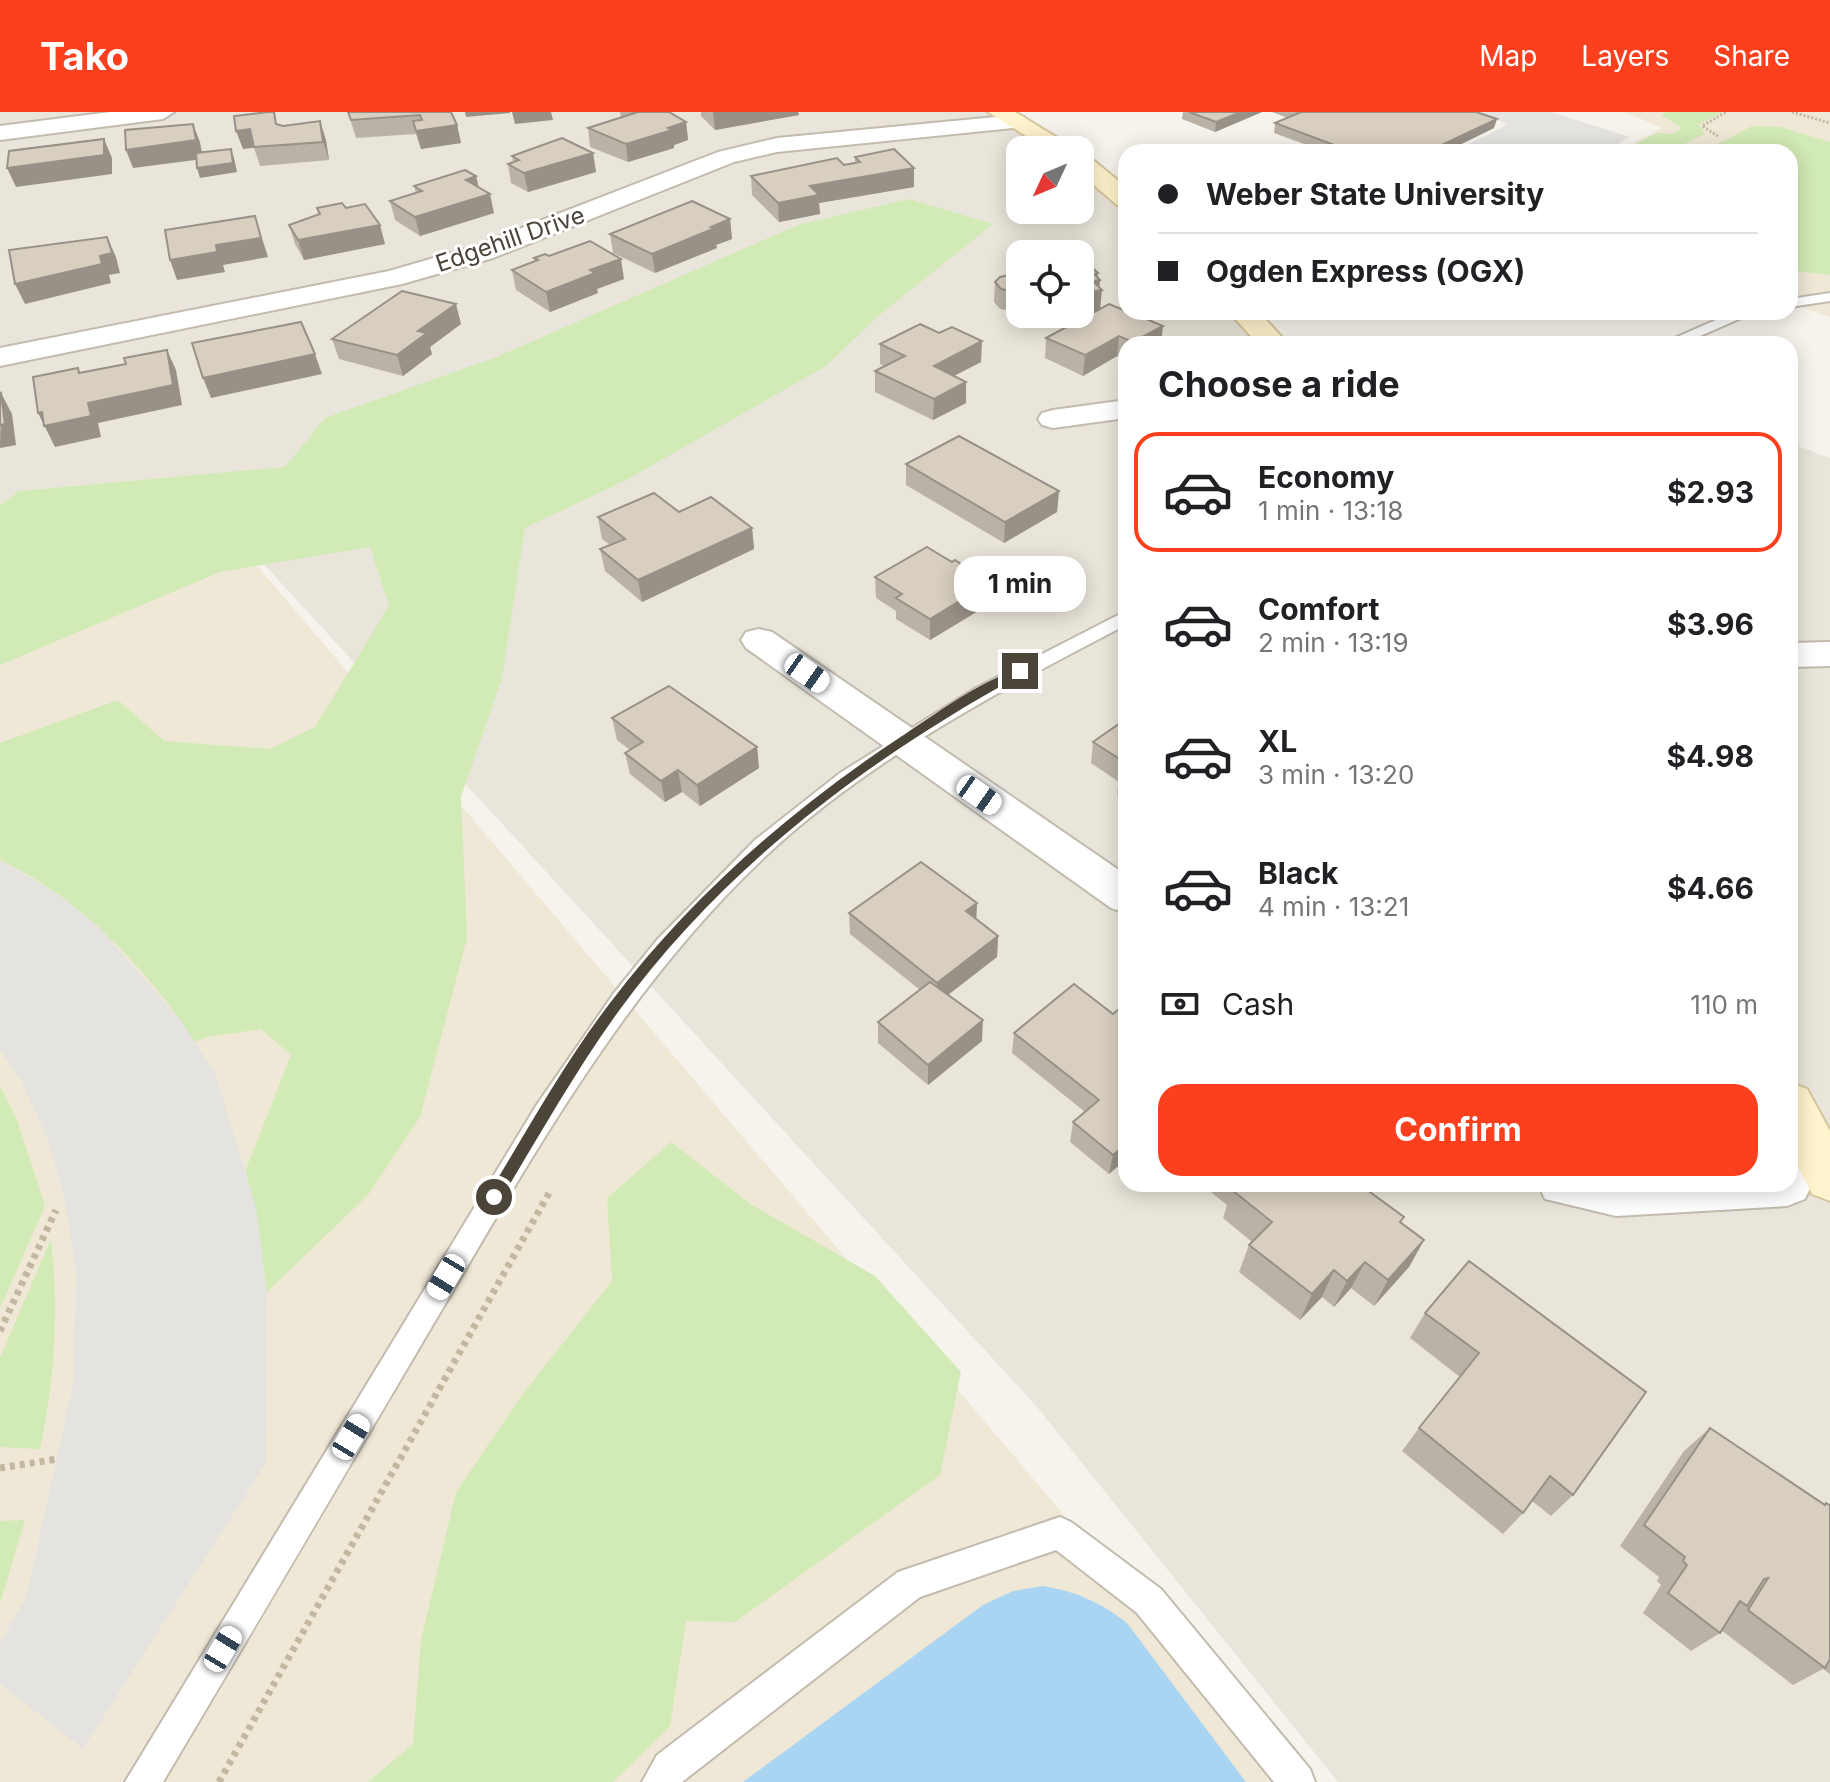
<!DOCTYPE html>
<html lang="en">
<head>
<meta charset="utf-8">
<style>
	body { margin:0; font-family:Inter,sans-serif; background:#f6f6f6; color:#202124; height:100vh; display:flex; flex-direction:column; font-size:30px; white-space:nowrap }
	* { box-sizing:border-box; margin:0 }
	p { font-size:26px; color:#757577 }
	.icon { flex:none; width:44px; height:44px; fill:none; stroke:currentColor; stroke-width:2; stroke-linecap:round; stroke-linejoin:round }
	.map { position:relative; flex:1; overflow:hidden }
	.details { position:absolute; left:1118px; top:224px; width:680px; height:856px; display:flex; flex-direction:column; background:#fff; border-radius:24px; box-shadow:0 4px 20px #0003 }
	.details>* { flex:none }
	.banner { position:absolute; left:1118px; top:32px; width:680px; height:176px; border-radius:24px; box-shadow:0 4px 20px #0003; display:grid; align-content:center; height:176px; padding:0 40px; background:#fff }
	.needle { width:52px; rotate:226deg }
	.buttons { position:absolute; left:1006px; top:24px; display:grid; gap:16px }
	.buttons a { display:grid; place-items:center; width:88px; height:88px; border-radius:16px; background:#fff; box-shadow:0 4px 20px #0003; font-size:40px }
	.end { position:absolute; width:36px; height:36px; margin:-18px; border:10px solid #4b4439; background:#fff; box-shadow:0 0 0 4px #fff }
	.from { border-radius:50% }
	.bubble { position:absolute; height:56px; border-radius:24px; background:#fff; box-shadow:0 4px 20px #0003; font-size:26px; font-weight:700; line-height:56px; text-align:center }
	.car { position:absolute; width:24px; height:48px; margin:-24px -12px; border-radius:10px; box-shadow:0 0 6px 2px #0007; background:linear-gradient(#fff 24%,#345 0 40%,#fff 0 76%,#345 0 86%,#fff 0) }
	.banner b { display:flex; align-items:center; gap:28px; height:76px; font-size:30px }
	.banner b+b { border-top:2px solid #e0e0e0 }
	.banner i { width:20px; height:20px; background:#202124 }
	ul { padding:0; list-style:none }
	li { display:flex; align-items:center; gap:24px; height:120px; margin:0 16px 12px; padding:0 24px; border:4px solid transparent; border-radius:24px }
	li div { flex:1 }
	li b { display:block; font-size:30px }
	li em { font-style:normal; font-weight:700 }
	li.selected { border-color:#fc3f1d }
	li>.icon { width:72px; height:72px; stroke-width:1.5 }
	h2 { padding:0 40px; font-size:36px; line-height:96px }
	.pay { display:flex; align-items:center; gap:20px; height:88px; padding:0 40px; font-size:30px }
	.pay p { margin-inline-start:auto }
	.action { display:flex; gap:16px; margin-top:auto; padding:16px 40px }
	.action a { flex:1; height:92px; border-radius:24px; background:#fc3f1d; color:#fff; font-size:32px; font-weight:700; line-height:92px; text-align:center }
	header { display:flex; align-items:center; gap:48px; box-sizing:border-box; height:112px; padding:0 40px; background:#fc3f1d; color:#fff }
	header strong { font-size:38px }
	nav { display:flex; gap:44px; margin-inline-start:auto; font-size:28px }
	.map>svg:first-child { display:block }
	.residential { fill:#eae5da; fill-rule:evenodd }
	.education { fill:#efe8d6 }
	.green { fill:#d2eab5 }
	.parking { fill:#e5e3e0 }
	.water { fill:#a9d4f2 }
	.lines { fill:none; stroke-linecap:round; stroke-linejoin:round }
	.lane-casing { stroke:#c2bbae; stroke-width:4 }
	.street-casing { stroke:#c2bbae; stroke-width:4 }
	.secondary-casing { stroke:#d6c79b; stroke-width:4 }
	.path-far1 { stroke:#c4b79f; stroke-width:3; stroke-dasharray:2 2; stroke-linecap:butt }
	.path { stroke:#c4b79f; stroke-width:7; stroke-dasharray:5 5; stroke-linecap:butt }
	.lane { fill:#fff; fill-rule:evenodd }
	.street { fill:#fff; fill-rule:evenodd }
	.secondary { fill:#fff3cd; fill-rule:evenodd }
	.wall { fill:#bab2a6 }
	.shaded-wall { fill:#979187 }
	.building { fill:#d8cfc1; stroke:#979187; stroke-width:2 }
	.route { fill:#4b4439 }
	.labels { text-anchor:middle; dominant-baseline:central; stroke-width:6; stroke-linejoin:round; paint-order:stroke }
	.far-street-label { font-size:24px; fill:#4b4439; stroke:#fff }
</style>
</head>
<body>
<header>
<strong>Tako</strong>
<nav><a>Map</a><a>Layers</a><a>Share</a></nav>
</header>
<div class="map">
<svg width="1830" height="1670" viewBox="0 0 1830 1670">
	<rect width="100%" height="100%" fill="#f6f3ec"/>
	<path class="residential" d="M0,0H990L1054,38H1020V98H1080V57L1126,96V200H1243L1274,232H1126V1072H1790V331L1830,346V1670H1338L1037,1295L183,364L19,379L0,393ZM1020,142H1080V202H1020Z"/>
	<g class="education">
		<polygon points="1625,0 1830,0 1830,205 1790,191 1790,40 1617,40 1662,16"/>
		<polygon points="181,364 1291,1670 0,1670 0,393 19,379"/>
	</g>
	<g class="green">
		<polygon points="1666,0 1722,0 1699,12 1704,22 1669,40 1620,40 1657,21 1671,22 1683,16 1661,3"/>
		<polygon points="1752,14 1781,15 1830,30 1830,163 1790,158 1790,40 1703,40"/>
		<path d="M909,87L993,112L877,205L826,254L628,367L525,416L502,566L461,685L467,826L420,1005L368,1083L267,1180L246,1057L291,943L261,917L208,925L194,930C150,858 77,785 0,748V631L118,588L164,629L270,637L315,615L389,494L370,435L220,460L0,553V393L19,379L285,355L325,306L494,246L798,113Z"/>
		<polygon points="0,974 17,1008 45,1094 0,1196"/>
		<polygon points="671,1030 752,1093 875,1164 961,1260 940,1363 735,1510 686,1509 670,1614 613,1670 368,1670 413,1632 421,1528 456,1380 522,1283 612,1169 607,1086"/>
		<path d="M51,1127C59,1202 55,1263 40,1337L0,1335V1246Z"/>
		<polygon points="25,1408 0,1491 0,1409"/>
	</g>
	<g class="parking">
		<polygon points="1474,0 1551,0 1630,25 1603,40 1454,40 1508,12"/>
		<polygon points="0,748 58,782 98,814 181,909 215,961 256,1095 267,1180 266,1351 83,1637 0,1572 0,1531 26,1486 74,1268 76,1158 64,1085 49,1030 22,970 0,938"/>
	</g>
	<path class="water" d="M1043,1474C1077,1480 1100,1490 1127,1511L1246,1670H743L983,1493L1013,1479Z"/>
	<g class="lines">
		<g class="lane-casing">
			<g id="lane">
				<polygon points="1830,181 1830,189 1790,195 1790,187"/>
				<polygon points="1734,200 1755,200 1682,232 1661,232"/>
				<path d="M1126,499V513C1001,578 873,645 769,741C626,874 532,1045 434,1211C344,1364 254,1517 163,1670H125L536,994L614,881L657,828L755,728L840,661L976,576Z"/>
				<polygon points="1060,1405 1071,1410 1161,1477 1310,1657 1315,1670 1274,1670 1137,1501 1056,1438 920,1485 682,1670 642,1670 657,1643 898,1460"/>
			</g>
		</g>
		<g class="street-casing">
			<g id="street">
				<polygon points="110,0 174,0 163,7 0,28 0,14"/>
				<polygon points="1016,3 1024,5 1027,10 1024,15 777,40 734,50 493,146 402,172 0,254 0,236 389,159 475,134 718,40 777,26"/>
				<polygon points="1126,288 1126,306 1053,316 1042,313 1038,307 1042,301 1053,298"/>
				<polygon points="759,517 772,520 1126,763 1126,801 1111,796 746,536 741,528 746,520"/>
				<polygon points="1830,530 1830,554 1790,555 1790,531"/>
				<polygon points="1790,1051 1805,1057 1812,1072 1805,1087 1787,1094 1616,1104 1545,1087 1538,1072 1790,1072"/>
			</g>
		</g>
		<g class="secondary-casing">
			<g id="secondary">
				<polygon points="988,0 1015,0 1077,38 1048,38"/>
				<polygon points="1080,42 1088,44 1126,75 1126,95 1117,93 1080,61"/>
				<polygon points="1229,200 1259,200 1288,232 1258,232"/>
				<polygon points="1790,971 1807,977 1830,1019 1830,1089 1812,1082 1790,1039"/>
			</g>
		</g>
		<g class="path-far1">
			<polyline points="1792,0 1830,11"/>
			<polyline points="1718,24 1702,14 1726,0"/>
		</g>
		<g class="path">
			<polyline points="0,1219 56,1098"/>
			<polyline points="0,1356 58,1347"/>
			<polyline points="219,1670 549,1081"/>
		</g>
		<use href="#lane" class="lane"/>
		<use href="#street" class="street"/>
		<use href="#secondary" class="secondary"/>
	</g>
	<g class="wall">
		<polygon points="348,0 432,0 457,13 461,31 421,37 416,22 356,26"/>
		<polygon points="620,0 669,0 686,10 688,28 674,33 674,36 628,50 590,35 588,16 621,6"/>
		<polygon points="701,0 798,0 799,3 715,18 701,4"/>
		<polygon points="1183,0 1262,0 1215,20 1182,7"/>
		<polygon points="1272,0 1476,0 1494,16 1445,40 1326,40 1274,21 1275,11 1288,6"/>
		<polygon points="278,12 326,28 329,48 260,54 254,36 243,37"/>
		<polygon points="593,41 596,60 528,80 511,71 508,52 513,50 512,44"/>
		<polygon points="855,45 914,75 819,91 820,102 779,110 752,83 751,64 855,51"/>
		<polygon points="476,64 479,75 494,101 420,124 395,108 390,89 416,81 414,74"/>
		<polygon points="317,96 346,96 385,132 304,148 295,132 289,113 318,102"/>
		<polygon points="730,107 732,127 716,133 717,136 655,161 613,141 610,122"/>
		<polygon points="549,144 624,167 597,177 598,181 550,200 516,178 512,158 535,149 534,146"/>
		<polygon points="1020,161 1012,199 1000,197 994,190 995,170"/>
		<polygon points="1097,165 1099,176 1100,196 1161,232 1126,232 1126,249 1117,244 1083,264 1045,246 1046,226 1095,199"/>
		<polygon points="461,212 430,235 432,242 403,264 339,247 332,227"/>
		<polygon points="880,232 981,250 954,264 966,291 933,308 875,280 875,259 884,254 880,252"/>
		<polygon points="906,352 1059,379 1057,400 1004,431 906,373"/>
		<polygon points="679,400 752,416 754,437 642,490 605,459 600,437 610,433 602,427 598,405"/>
		<polygon points="875,465 989,471 988,493 930,528 896,507 896,499 876,486"/>
		<polygon points="612,606 757,635 759,656 700,694 682,680 665,690 630,662 625,641 630,638 617,628"/>
		<polygon points="1126,607 1126,687 1117,682 1119,670 1091,651 1093,630"/>
		<polygon points="977,791 976,807 998,824 997,845 948,883 982,929 928,973 878,931 878,910 920,878 850,822 849,801"/>
		<polygon points="1074,872 1126,1047 1109,1062 1070,1030 1073,1010 1085,1000 1012,941 1014,921"/>
		<polygon points="1201,1072 1359,1072 1401,1111 1424,1128 1409,1155 1374,1194 1351,1176 1334,1195 1322,1185 1300,1208 1239,1160 1249,1133 1252,1130 1223,1106 1227,1093"/>
		<polygon points="1469,1149 1573,1383 1551,1404 1532,1389 1523,1401 1503,1422 1402,1339 1419,1316 1460,1265 1410,1226 1425,1201"/>
		<polygon points="1710,1316 1824,1393 1826,1391 1830,1393 1830,1562 1823,1557 1793,1573 1721,1518 1720,1521 1691,1539 1643,1501 1661,1473 1657,1469 1659,1465 1620,1434 1684,1339"/>
	</g>
	<g class="shaded-wall">
		<polygon points="465,0 510,0 510,1 466,5"/>
		<polygon points="512,0 551,0 553,8 515,12"/>
		<polygon points="713,0 798,0 799,3 715,18"/>
		<polygon points="1241,0 1262,0 1215,20 1216,10"/>
		<polygon points="1497,7 1494,16 1445,40 1427,40"/>
		<polygon points="320,9 326,28 329,48 323,30"/>
		<polygon points="686,10 688,28 674,33 674,36 628,50 626,32"/>
		<polygon points="193,12 200,30 203,47 133,56 126,38"/>
		<polygon points="457,13 461,31 421,37 416,19"/>
		<polygon points="250,17 256,35 243,37 236,19"/>
		<polygon points="104,27 112,46 112,62 16,75 7,56"/>
		<polygon points="231,37 234,46 237,60 200,66 197,56"/>
		<polygon points="593,41 596,60 528,80 524,61"/>
		<polygon points="914,56 914,75 819,91 820,102 779,110 778,91 810,74"/>
		<polygon points="476,64 480,83 466,68"/>
		<polygon points="490,82 494,101 420,124 415,105"/>
		<polygon points="255,104 268,145 223,153 225,160 177,168 170,148 216,133"/>
		<polygon points="730,107 732,127 716,133 717,136 655,161 652,142"/>
		<polygon points="380,113 385,132 304,148 298,128"/>
		<polygon points="107,125 116,145 120,161 109,163 111,171 25,192 15,172 100,144"/>
		<polygon points="621,147 624,167 597,177 598,181 550,200 546,180 590,158"/>
		<polygon points="1098,161 1097,168 1100,168 1099,179 1102,178 1100,198 1080,202 1080,182 1094,162"/>
		<polygon points="1020,178 1020,198 1012,199 1013,179"/>
		<polygon points="456,192 461,212 430,235 432,242 403,264 397,243 418,219"/>
		<polygon points="1049,202 1080,202 1048,208"/>
		<polygon points="1163,214 1161,232 1133,232 1133,230"/>
		<polygon points="1119,224 1117,244 1083,264 1085,243"/>
		<polygon points="982,229 981,250 934,274 934,254"/>
		<polygon points="167,238 176,258 182,293 98,311 101,325 55,335 38,301 88,291"/>
		<polygon points="315,242 322,262 211,286 203,266"/>
		<polygon points="966,270 966,291 933,308 934,287"/>
		<polygon points="1,281 12,302 16,333 0,336"/>
		<polygon points="1059,379 1057,400 1004,431 1005,410"/>
		<polygon points="752,416 754,437 642,490 638,468"/>
		<polygon points="989,471 988,493 930,528 930,507"/>
		<polygon points="757,635 759,656 700,694 697,673"/>
		<polygon points="678,658 682,680 665,690 661,669"/>
		<polygon points="977,791 976,812 966,799"/>
		<polygon points="998,824 997,845 936,892 937,871"/>
		<polygon points="983,908 982,929 928,973 928,953"/>
		<polygon points="1126,1032 1126,1047 1109,1062 1113,1043"/>
		<polygon points="1424,1128 1409,1155 1374,1194 1388,1168"/>
		<polygon points="1365,1150 1351,1176 1334,1195 1347,1169"/>
		<polygon points="1334,1158 1322,1185 1300,1208 1312,1182"/>
	</g>
	<g class="building">
		<polygon points="268,0 274,0 276,12 283,14 320,9 323,30 254,35 250,17 236,19 234,4"/>
		<polygon points="348,0 451,0 457,13 416,19 413,9 422,8 420,3 351,8"/>
		<polygon points="632,0 669,0 686,10 668,16 672,18 626,32 588,16 635,1"/>
		<polygon points="1189,0 1241,0 1216,10"/>
		<polygon points="1300,0 1476,0 1497,7 1427,40 1353,40 1275,11 1301,0"/>
		<polygon points="193,12 196,28 126,38 125,18"/>
		<polygon points="562,26 593,41 524,61 508,52 519,48 512,44"/>
		<polygon points="104,27 104,43 7,56 9,39"/>
		<polygon points="231,37 233,51 197,56 196,41"/>
		<polygon points="894,37 914,56 810,74 819,83 778,91 751,64 837,46 844,53 860,50 855,45"/>
		<polygon points="465,58 476,64 466,68 490,82 415,105 390,89 422,79 414,74"/>
		<polygon points="692,89 730,107 711,115 715,116 652,142 610,122"/>
		<polygon points="342,91 346,96 365,92 380,113 298,128 289,113 320,102 317,96"/>
		<polygon points="255,104 261,126 216,133 217,140 170,148 165,118"/>
		<polygon points="107,125 112,141 100,144 102,152 15,172 9,138"/>
		<polygon points="590,129 621,147 590,158 595,161 546,180 512,158 538,148 534,146 545,142 549,144"/>
		<polygon points="1084,148 1098,161 1094,162 1100,168 1093,169 1102,178 1080,182 1080,149"/>
		<polygon points="1020,161 1020,178 1013,179 1001,177 995,170 1000,165"/>
		<polygon points="402,179 456,192 418,219 427,221 397,243 332,227"/>
		<polygon points="1109,192 1126,199 1126,200 1130,200 1163,214 1133,230 1119,224 1085,243 1046,226"/>
		<polygon points="301,210 315,242 203,266 192,231"/>
		<polygon points="920,212 939,221 952,215 982,229 934,254 966,270 934,287 875,259 905,244 880,232"/>
		<polygon points="167,238 173,273 88,291 91,304 44,314 42,300 38,301 33,265 78,256 79,261 126,252 124,246"/>
		<polygon points="1,281 5,312 0,313 0,282"/>
		<polygon points="959,324 1059,379 1005,410 906,352"/>
		<polygon points="654,381 679,400 711,385 752,416 638,468 600,437 625,427 598,405"/>
		<polygon points="927,435 952,450 955,448 989,471 930,507 896,486 902,482 875,465"/>
		<polygon points="669,574 757,635 697,673 678,658 661,669 625,641 643,630 612,606"/>
		<polygon points="1126,607 1126,651 1093,630"/>
		<polygon points="1126,656 1126,664 1120,660"/>
		<polygon points="921,750 977,791 966,799 998,824 937,871 849,801"/>
		<polygon points="930,870 983,908 928,953 878,910"/>
		<polygon points="1074,872 1113,902 1119,897 1126,902 1126,1032 1113,1043 1073,1010 1099,988 1014,921"/>
		<polygon points="1238,1072 1359,1072 1404,1105 1400,1110 1424,1128 1388,1168 1365,1150 1347,1169 1334,1158 1312,1182 1249,1133 1272,1110 1232,1078"/>
		<polygon points="1469,1149 1646,1280 1573,1383 1550,1364 1523,1401 1419,1316 1479,1241 1425,1201"/>
		<polygon points="1710,1316 1825,1393 1826,1391 1830,1393 1830,1547 1825,1556 1748,1498 1768,1466 1764,1467 1747,1494 1740,1489 1720,1521 1668,1481 1687,1453 1683,1449 1685,1445 1644,1413"/>
	</g>
	<path class="route" d="M1020,556L1023,562C868,646 723,756 618,900C574,961 538,1026 499,1090H489V1081C528,1017 564,951 610,891C690,786 789,699 899,626C937,601 977,571 1020,556Z"/>
	<g class="labels">
		<g class="far-street-label">
			<text transform="translate(510 127) rotate(-19)">Edgehill Drive</text>
		</g>
	</g>
</svg>
<div class="buttons">
<a><svg class="needle" viewBox="-14 -14 28 28"><path d="M0-13l5 13h-10z" fill="#e53935"/><path d="M0 13l5-13h-10z" fill="#757577"/></svg></a>
<a><svg class="icon" aria-label="locate" viewBox="0 0 24 24"><circle cx="12" cy="12" r="6"/><path d="M12 2v4M12 18v4M2 12h4M18 12h4"/></svg></a>
</div>
<i class="end from" style="left:494px;top:1085px"></i>
<i class="end" style="left:1020px;top:559px"></i>
<div class="bubble" style="left:954px;top:444px;width:132px">1 min</div>
<i class="car" style="left:807px;top:561px;rotate:125deg"></i>
<i class="car" style="left:979px;top:683px;rotate:125deg"></i>
<i class="car" style="left:446px;top:1165px;rotate:211deg"></i>
<i class="car" style="left:351px;top:1325px;rotate:31deg"></i>
<i class="car" style="left:223px;top:1537px;rotate:31deg"></i>
<div class="banner">
<b><i class="from"></i>Weber State University</b>
<b><i></i>Ogden Express (OGX)</b>
</div>
<section class="details">
<h2>Choose a ride</h2>
<ul>
<li class="selected"><svg class="icon" aria-label="car" viewBox="0 0 24 24"><path d="M5 17H2v-5l4-1 3-4h7l3 4 3 1v5h-3M9 17h6M6 11h13"/><circle cx="7" cy="17" r="2"/><circle cx="17" cy="17" r="2"/></svg><div><b>Economy</b><p>1 min · 13:18</p></div><em>$2.93</em></li>
<li><svg class="icon" aria-label="car" viewBox="0 0 24 24"><path d="M5 17H2v-5l4-1 3-4h7l3 4 3 1v5h-3M9 17h6M6 11h13"/><circle cx="7" cy="17" r="2"/><circle cx="17" cy="17" r="2"/></svg><div><b>Comfort</b><p>2 min · 13:19</p></div><em>$3.96</em></li>
<li><svg class="icon" aria-label="car" viewBox="0 0 24 24"><path d="M5 17H2v-5l4-1 3-4h7l3 4 3 1v5h-3M9 17h6M6 11h13"/><circle cx="7" cy="17" r="2"/><circle cx="17" cy="17" r="2"/></svg><div><b>XL</b><p>3 min · 13:20</p></div><em>$4.98</em></li>
<li><svg class="icon" aria-label="car" viewBox="0 0 24 24"><path d="M5 17H2v-5l4-1 3-4h7l3 4 3 1v5h-3M9 17h6M6 11h13"/><circle cx="7" cy="17" r="2"/><circle cx="17" cy="17" r="2"/></svg><div><b>Black</b><p>4 min · 13:21</p></div><em>$4.66</em></li>
</ul>
<div class="pay"><svg class="icon" aria-label="cash" viewBox="0 0 24 24"><path d="M3 7h18v10H3z"/><circle cx="12" cy="12" r="2"/></svg>Cash<p>110 m</p></div>
<div class="action"><a>Confirm</a></div>
</section>
</div>
</body>
</html>
